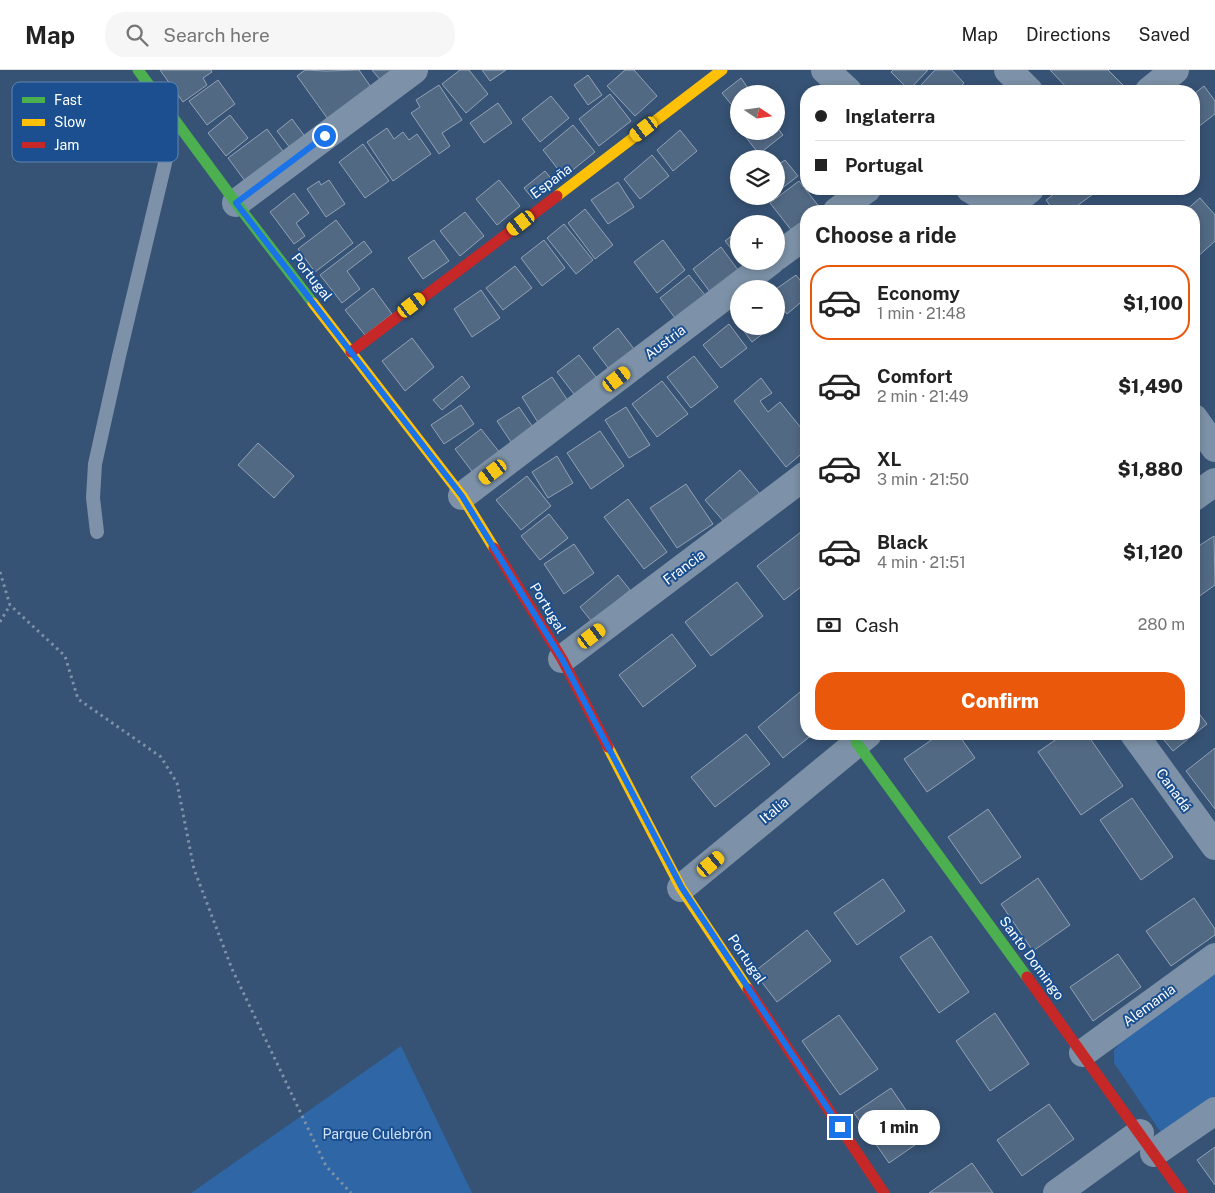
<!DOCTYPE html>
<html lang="en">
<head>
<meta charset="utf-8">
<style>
	body { margin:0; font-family:"Public Sans",sans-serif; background:#f6f6f6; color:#222; height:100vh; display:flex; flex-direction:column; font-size:19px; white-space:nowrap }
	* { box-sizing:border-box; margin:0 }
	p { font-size:16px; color:#767676 }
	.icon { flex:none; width:28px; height:28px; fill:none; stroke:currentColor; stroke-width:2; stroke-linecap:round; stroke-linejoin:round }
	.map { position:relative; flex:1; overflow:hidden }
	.panel { position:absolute; left:800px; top:135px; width:400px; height:535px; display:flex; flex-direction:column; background:#fff; border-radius:20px; box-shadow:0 2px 8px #0003 }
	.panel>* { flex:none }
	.hud { position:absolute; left:800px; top:15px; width:400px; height:110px; border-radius:20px; box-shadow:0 2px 8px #0003; display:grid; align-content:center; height:110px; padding:0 15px; background:#fff }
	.needle { width:32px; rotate:103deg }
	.buttons { position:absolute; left:730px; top:15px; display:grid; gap:10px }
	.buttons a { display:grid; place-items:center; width:55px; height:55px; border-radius:50%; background:#fff; box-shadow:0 2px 8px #0003; font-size:25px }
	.end { position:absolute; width:22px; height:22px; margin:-11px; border:6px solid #1a73e8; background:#fff; box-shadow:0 0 0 2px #fff }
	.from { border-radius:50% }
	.bubble { position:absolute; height:35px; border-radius:18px; background:#fff; box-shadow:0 2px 8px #0003; font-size:16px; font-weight:800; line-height:35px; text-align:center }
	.car { position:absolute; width:15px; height:30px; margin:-15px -8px; border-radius:6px; box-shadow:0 0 4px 1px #0007; background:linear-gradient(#f5c518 24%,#345 0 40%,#f5c518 0 76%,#345 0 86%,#f5c518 0) }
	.hud b { display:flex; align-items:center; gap:18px; height:48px; font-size:19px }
	.hud b+b { border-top:1px solid #e0e0e0 }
	.hud i { width:12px; height:12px; background:#222 }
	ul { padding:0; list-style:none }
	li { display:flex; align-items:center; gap:15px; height:75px; margin:0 10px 8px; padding:0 5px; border:2px solid transparent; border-radius:20px }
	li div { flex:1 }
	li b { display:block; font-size:19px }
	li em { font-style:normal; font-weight:800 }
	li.current { border-color:#ea580c }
	li>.icon { width:45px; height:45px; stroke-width:1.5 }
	h2 { padding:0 15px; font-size:22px; line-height:60px }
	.pay { display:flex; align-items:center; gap:12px; height:55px; padding:0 15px; font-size:19px }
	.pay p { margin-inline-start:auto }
	.cta { display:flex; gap:10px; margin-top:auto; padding:10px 15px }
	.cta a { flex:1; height:58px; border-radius:20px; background:#ea580c; color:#fff; font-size:20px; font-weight:800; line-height:58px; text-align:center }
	header { display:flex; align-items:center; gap:30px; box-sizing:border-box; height:70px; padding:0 25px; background:#fff; border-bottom:1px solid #e0e0e0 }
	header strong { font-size:24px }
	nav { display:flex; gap:28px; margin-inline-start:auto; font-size:18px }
	.search { width:350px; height:45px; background:#f6f6f6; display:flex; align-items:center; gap:12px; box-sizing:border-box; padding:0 18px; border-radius:20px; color:#767676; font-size:19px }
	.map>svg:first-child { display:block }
	.green { fill:#2f66a5 }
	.building { fill:#526984; stroke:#92a2b6 }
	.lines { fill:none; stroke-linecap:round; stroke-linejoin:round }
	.path { stroke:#7d92a8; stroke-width:3; stroke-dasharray:2.5 4; stroke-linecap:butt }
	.lane { stroke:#7d92a8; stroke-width:14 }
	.street { stroke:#7d92a8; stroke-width:28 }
	.fast { stroke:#4caf50; stroke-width:11 }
	.slow { stroke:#ffc107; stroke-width:11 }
	.jam { stroke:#c62828; stroke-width:11 }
	.route { stroke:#1a73e8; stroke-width:6 }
	.labels { text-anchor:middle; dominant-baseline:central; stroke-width:4; stroke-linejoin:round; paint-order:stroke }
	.street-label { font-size:14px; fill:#fff; stroke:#1b4f8f }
	.park-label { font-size:14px; fill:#cfe3fa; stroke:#1b4f8f }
	.key { fill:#1b4f8f; stroke:#5f84b1; stroke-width:1 }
	.key-label { font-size:14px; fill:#fff }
</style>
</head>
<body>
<header>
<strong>Map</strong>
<div class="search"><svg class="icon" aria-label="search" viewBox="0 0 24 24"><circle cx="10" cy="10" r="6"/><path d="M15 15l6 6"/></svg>Search here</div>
<nav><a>Map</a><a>Directions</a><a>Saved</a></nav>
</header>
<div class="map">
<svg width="1215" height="1123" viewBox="0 0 1215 1123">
	<rect width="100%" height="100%" fill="#365274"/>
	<g class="green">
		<polygon points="1215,902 1215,1026 1162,1064 1114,993 1114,980 1123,970"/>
		<polygon points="401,976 472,1123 191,1123"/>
	</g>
	<g class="building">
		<polygon points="160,0 211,0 212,2 203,8 207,15 183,32"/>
		<polygon points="305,0 326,1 359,0 373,20 330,52 297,6"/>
		<polygon points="372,0 405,0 386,17"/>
		<polygon points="460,0 469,0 488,24 466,43 442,14"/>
		<polygon points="482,0 506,0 490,11"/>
		<polygon points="625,0 634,0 657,26 635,46 607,16"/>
		<polygon points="893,0 928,0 909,20 891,2"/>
		<polygon points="935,0 952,0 964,13 956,21 927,21 921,15"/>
		<polygon points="1050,0 1108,0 1124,16 1119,21 1070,21"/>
		<polygon points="588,5 602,25 588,35 574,15"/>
		<polygon points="741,8 752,24 739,24 739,44 722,23"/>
		<polygon points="218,10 235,34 207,55 189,31"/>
		<polygon points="439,15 462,50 442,63 450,76 439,84 411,43 420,37 416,30"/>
		<polygon points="1204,16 1215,31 1215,44 1194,60 1194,24"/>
		<polygon points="610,24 631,51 599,76 579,49"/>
		<polygon points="551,26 569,48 540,72 522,49"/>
		<polygon points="498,33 512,53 484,73 470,53"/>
		<polygon points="230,45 248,68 226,86 208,63"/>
		<polygon points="292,49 312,76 297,87 277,61"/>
		<polygon points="573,55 595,82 564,107 543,80"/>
		<polygon points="776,56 783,65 759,84 741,61 776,61"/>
		<polygon points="387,58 394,69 403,62 409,70 417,64 431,84 393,111 367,72"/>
		<polygon points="267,59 290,91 251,119 228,88"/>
		<polygon points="680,60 697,81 673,101 657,80"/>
		<polygon points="363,74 389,111 365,128 339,92"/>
		<polygon points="652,85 669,106 640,129 624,109"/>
		<polygon points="785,90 798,106 781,119 776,113 776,96"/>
		<polygon points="545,101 554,112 533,129 524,118"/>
		<polygon points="329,110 345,134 326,147 307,119 319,111 321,115"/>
		<polygon points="499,110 520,136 497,155 476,129"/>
		<polygon points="799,111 821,139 817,141 806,141 806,150 792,161 770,133"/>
		<polygon points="618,112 634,137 608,154 591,130"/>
		<polygon points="1061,119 1100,119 1070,141 1054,141 1046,130"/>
		<polygon points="294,123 309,143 296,153 305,166 294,174 270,142"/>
		<polygon points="1200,128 1215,145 1215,171 1194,190 1194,141 1185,141"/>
		<polygon points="585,139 613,175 595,189 568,153"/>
		<polygon points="465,142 484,166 460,186 440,161"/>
		<polygon points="336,150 353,173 315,202 298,179"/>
		<polygon points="564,154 593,190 576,204 547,168"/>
		<polygon points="739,160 739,188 725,171"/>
		<polygon points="434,170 449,191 423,209 408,188"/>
		<polygon points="544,170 565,198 542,216 521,188"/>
		<polygon points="663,170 685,200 657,223 634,192"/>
		<polygon points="364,171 372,182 347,201 360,219 342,233 320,205"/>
		<polygon points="721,177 738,200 710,222 693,199"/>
		<polygon points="515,196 532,218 503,240 486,218"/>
		<polygon points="689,205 705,225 675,248 660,228"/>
		<polygon points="796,205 806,218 806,228 787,244 776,230 776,219"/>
		<polygon points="373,218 392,244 365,265 345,240"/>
		<polygon points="481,220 500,248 472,267 454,239"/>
		<polygon points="729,254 747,278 721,298 703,275"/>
		<polygon points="740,256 773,256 752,272"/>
		<polygon points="618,258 634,279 609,299 593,278"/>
		<polygon points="412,268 434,297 405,321 382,291"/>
		<polygon points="579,285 599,311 577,328 557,302"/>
		<polygon points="694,286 718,317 691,338 667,307"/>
		<polygon points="462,306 470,317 442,340 433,330"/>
		<polygon points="552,307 570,334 539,354 522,327"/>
		<polygon points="761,308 772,323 760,331 768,342 780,332 806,364 806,380 786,397 734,331"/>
		<polygon points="662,311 688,344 657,367 632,334"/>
		<polygon points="461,335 474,354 444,374 431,355"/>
		<polygon points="519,337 539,366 517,381 497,351"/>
		<polygon points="626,337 650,375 629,388 605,350"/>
		<polygon points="481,359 504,388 477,408 455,379"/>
		<polygon points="600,361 624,396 591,419 567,383"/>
		<polygon points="258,373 294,406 274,428 238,395"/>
		<polygon points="557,386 573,413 548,428 532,402"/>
		<polygon points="740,400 760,424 725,453 705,430"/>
		<polygon points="527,406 551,436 521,460 496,430"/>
		<polygon points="686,414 713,454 677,478 650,438"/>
		<polygon points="628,429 667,482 644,499 604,447"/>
		<polygon points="549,444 568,468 540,490 521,466"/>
		<polygon points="806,458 806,513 784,530 757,496"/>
		<polygon points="1214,466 1215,515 1194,530 1194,479"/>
		<polygon points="574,474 594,503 564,524 544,494"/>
		<polygon points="618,505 630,520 592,552 580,537"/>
		<polygon points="737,512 763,546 711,586 685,552"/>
		<polygon points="672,564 696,596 643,637 619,605"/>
		<polygon points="806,617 806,664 813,664 783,688 758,657"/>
		<polygon points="1194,637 1207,654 1173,681 1159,664 1194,664"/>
		<polygon points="746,664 770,694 715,737 691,707"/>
		<polygon points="940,664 958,664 975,688 927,722 904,689"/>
		<polygon points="1064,664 1087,664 1123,716 1081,745 1038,682"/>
		<polygon points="1215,678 1215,739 1186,701"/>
		<polygon points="1132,728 1173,787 1141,810 1100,750"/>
		<polygon points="988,739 1021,787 981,814 948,767"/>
		<polygon points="1038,808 1070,855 1033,881 1001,834"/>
		<polygon points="883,809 905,841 857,875 834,843"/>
		<polygon points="1194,828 1215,859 1215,865 1171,896 1146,861"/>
		<polygon points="807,860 831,891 777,932 754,902"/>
		<polygon points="931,866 969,922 939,943 900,887"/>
		<polygon points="1118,884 1141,917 1093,951 1070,917"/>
		<polygon points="995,943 1029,994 990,1021 956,971"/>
		<polygon points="839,945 878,999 840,1025 802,971"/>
		<polygon points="891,1018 925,1068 889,1093 854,1043"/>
		<polygon points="1049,1034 1074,1069 1022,1106 997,1070"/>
		<polygon points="1215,1077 1215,1115 1197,1090"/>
		<polygon points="972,1093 993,1123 929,1123"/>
	</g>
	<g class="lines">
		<g class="path">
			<polyline points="0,502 10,535 65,586 78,629 161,687 177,713 194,799 232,899 326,1096 351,1123"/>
			<polyline points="0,552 10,535"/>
		</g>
		<polyline class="lane" points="97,462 93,428 95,394 119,286 166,89 163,40"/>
		<g class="street">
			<polyline points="825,0 848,21"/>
			<polyline points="1008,0 1029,21"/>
			<polyline points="1149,21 1175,0"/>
			<polyline points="970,119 1007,141"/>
			<polyline points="236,133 414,0"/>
			<polyline points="1004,140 1030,119"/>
			<polyline points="837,141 867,119"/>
			<polyline points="776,187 806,165"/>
			<polyline points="1194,348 1215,378"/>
			<polyline points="462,426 771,191"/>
			<polyline points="1194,427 1215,412"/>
			<polyline points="562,589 806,405"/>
			<polyline points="1134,664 1215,776"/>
			<polyline points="681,818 868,664"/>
			<polyline points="1083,983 1215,887"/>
			<polyline points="1154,1083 1215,1041"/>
			<polyline points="1057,1123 1140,1063"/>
		</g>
		<g class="fast">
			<polyline points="138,0 236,133 313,233"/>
			<polyline points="856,672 1027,907"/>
		</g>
		<g class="slow">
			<polyline points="557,126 722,0"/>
			<polyline points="313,233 462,426 494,478"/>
			<polyline points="608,677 681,818 748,919"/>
		</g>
		<g class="jam">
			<polyline points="351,282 557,126"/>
			<polyline points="494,478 562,589 608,677"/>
			<polyline points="1027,907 1182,1123"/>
			<polyline points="748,919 884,1123"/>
		</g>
	</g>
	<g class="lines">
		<polyline class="route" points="325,66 236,133 462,426 562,589 682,818 840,1057"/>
	</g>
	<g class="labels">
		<g class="street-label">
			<text transform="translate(551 111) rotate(-37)">España</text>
			<text transform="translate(312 207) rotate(52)">Portugal</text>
			<text transform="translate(665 272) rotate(-37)">Austria</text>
			<text transform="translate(684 497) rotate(-37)">Francia</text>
			<text transform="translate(548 538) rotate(59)">Portugal</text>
			<text transform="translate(1174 720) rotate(54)">Canadá</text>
			<text transform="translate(774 740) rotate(-40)">Italia</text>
			<text transform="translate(1032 888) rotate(54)">Santo Domingo</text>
			<text transform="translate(747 889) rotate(56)">Portugal</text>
			<text transform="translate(1149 935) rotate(-36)">Alemania</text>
		</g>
		<g class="park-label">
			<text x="377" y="1064">Parque Culebrón</text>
		</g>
	</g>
	<rect x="12" y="12" width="166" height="80" rx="8" class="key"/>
	<rect x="22" y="27" width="23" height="6" fill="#4caf50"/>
	<rect x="22" y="49" width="23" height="7" fill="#ffc107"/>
	<rect x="22" y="72" width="23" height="6" fill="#c62828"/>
	<g class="key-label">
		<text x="54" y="35">Fast</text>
		<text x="54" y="57">Slow</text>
		<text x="54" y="80">Jam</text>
	</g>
</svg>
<div class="buttons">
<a><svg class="needle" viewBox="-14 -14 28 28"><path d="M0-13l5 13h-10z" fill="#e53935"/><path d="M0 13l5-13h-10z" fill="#767676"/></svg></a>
<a><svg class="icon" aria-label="layers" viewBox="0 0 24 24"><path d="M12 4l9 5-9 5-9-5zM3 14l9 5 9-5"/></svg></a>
<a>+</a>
<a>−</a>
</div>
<i class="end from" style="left:325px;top:66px"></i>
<i class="end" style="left:840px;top:1057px"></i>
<div class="bubble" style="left:858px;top:1040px;width:82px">1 min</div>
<i class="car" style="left:644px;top:59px;rotate:233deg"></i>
<i class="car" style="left:521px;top:153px;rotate:233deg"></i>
<i class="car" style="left:412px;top:235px;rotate:53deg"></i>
<i class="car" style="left:617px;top:309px;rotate:53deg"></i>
<i class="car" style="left:493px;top:402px;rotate:233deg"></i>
<i class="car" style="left:592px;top:566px;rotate:53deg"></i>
<i class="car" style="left:711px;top:794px;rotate:50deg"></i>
<div class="hud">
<b><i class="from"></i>Inglaterra</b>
<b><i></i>Portugal</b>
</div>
<section class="panel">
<h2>Choose a ride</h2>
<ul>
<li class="current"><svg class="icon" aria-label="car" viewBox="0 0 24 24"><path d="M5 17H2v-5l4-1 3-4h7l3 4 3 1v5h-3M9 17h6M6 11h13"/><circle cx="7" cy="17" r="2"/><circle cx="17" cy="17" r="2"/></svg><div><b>Economy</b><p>1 min · 21:48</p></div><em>$1,100</em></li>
<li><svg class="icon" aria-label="car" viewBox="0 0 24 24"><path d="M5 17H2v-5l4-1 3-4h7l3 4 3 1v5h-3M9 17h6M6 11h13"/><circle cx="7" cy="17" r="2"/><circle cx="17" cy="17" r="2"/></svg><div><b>Comfort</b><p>2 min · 21:49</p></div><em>$1,490</em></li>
<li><svg class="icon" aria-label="car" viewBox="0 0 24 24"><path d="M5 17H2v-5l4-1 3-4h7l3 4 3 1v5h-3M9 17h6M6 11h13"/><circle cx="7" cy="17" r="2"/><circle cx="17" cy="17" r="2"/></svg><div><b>XL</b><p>3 min · 21:50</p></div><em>$1,880</em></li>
<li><svg class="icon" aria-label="car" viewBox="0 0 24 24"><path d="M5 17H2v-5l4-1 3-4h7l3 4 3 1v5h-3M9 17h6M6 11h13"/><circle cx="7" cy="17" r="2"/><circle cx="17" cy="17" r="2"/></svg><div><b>Black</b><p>4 min · 21:51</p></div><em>$1,120</em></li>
</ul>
<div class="pay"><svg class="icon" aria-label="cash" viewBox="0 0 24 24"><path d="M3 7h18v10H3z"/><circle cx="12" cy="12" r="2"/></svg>Cash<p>280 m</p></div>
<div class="cta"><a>Confirm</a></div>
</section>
</div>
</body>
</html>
